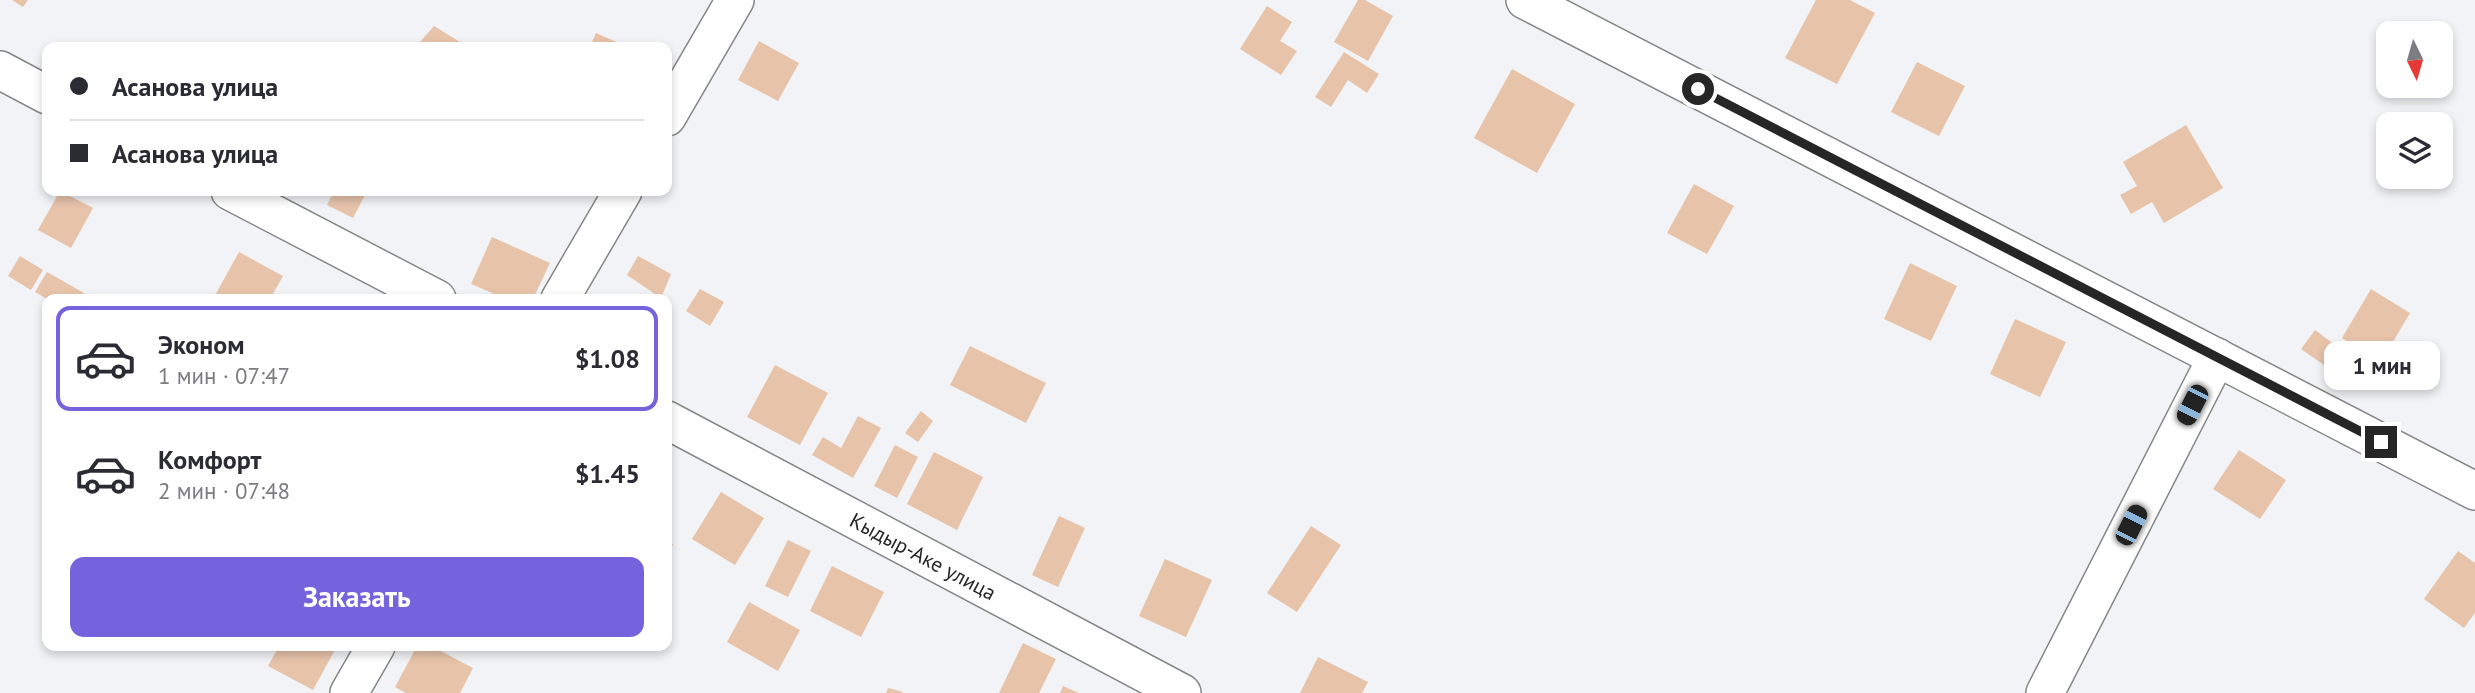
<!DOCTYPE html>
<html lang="ru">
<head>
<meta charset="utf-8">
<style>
	body { margin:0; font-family:"PT Sans",sans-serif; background:#f7f7f7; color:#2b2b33; height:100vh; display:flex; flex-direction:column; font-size:26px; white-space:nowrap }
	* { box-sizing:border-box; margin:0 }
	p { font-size:23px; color:#7c7c81 }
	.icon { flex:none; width:38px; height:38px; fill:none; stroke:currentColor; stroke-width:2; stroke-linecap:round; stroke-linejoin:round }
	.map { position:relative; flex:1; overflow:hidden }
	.sheet { position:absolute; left:42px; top:294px; width:630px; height:357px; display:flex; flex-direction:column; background:#fff; border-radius:14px; box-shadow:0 4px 10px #0003 }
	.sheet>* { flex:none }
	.banner { position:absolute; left:42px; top:42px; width:630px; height:154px; border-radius:14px; box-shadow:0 4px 10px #0003; display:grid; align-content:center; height:154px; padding:0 28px; background:#fff }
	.needle { width:46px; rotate:175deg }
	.tools { position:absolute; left:2376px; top:21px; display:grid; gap:14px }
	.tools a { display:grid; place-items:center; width:77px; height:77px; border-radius:14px; background:#fff; box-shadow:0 4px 10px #0003; font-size:35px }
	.end { position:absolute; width:32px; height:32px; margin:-16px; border:9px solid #262627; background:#fff; box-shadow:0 0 0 4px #fff }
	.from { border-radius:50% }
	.bubble { position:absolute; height:49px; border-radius:14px; background:#fff; box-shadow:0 4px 10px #0003; font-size:23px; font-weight:700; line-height:49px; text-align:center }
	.car { position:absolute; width:21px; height:42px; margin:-21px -10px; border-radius:9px; box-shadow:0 0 5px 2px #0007; background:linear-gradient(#222 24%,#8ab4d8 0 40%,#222 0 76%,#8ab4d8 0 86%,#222 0) }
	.banner b { display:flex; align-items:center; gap:24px; height:66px; font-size:26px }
	.banner b+b { border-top:2px solid #e1e1e2 }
	.banner i { width:18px; height:18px; background:#2b2b33 }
	ul { padding:12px 0 0; list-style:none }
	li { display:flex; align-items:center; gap:21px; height:105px; margin:0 14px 10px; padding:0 14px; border:4px solid transparent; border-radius:14px }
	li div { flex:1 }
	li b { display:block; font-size:26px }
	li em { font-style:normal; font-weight:700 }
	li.selected { border-color:#7563de }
	li>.icon { width:63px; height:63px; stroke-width:1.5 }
	.primary-button { display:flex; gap:14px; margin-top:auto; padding:14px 28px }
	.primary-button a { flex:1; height:80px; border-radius:14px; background:#7563de; color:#fff; font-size:28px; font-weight:700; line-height:80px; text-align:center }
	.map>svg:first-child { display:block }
	.building { fill:#e7c3aa }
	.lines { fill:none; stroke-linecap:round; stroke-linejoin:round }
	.minor-casing { stroke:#858688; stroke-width:40 }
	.minor { stroke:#fff; stroke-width:37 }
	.route { stroke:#262627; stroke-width:9 }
	.labels { text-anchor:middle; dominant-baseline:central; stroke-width:5; stroke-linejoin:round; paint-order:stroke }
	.street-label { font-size:21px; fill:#262627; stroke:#f2f3f6 }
</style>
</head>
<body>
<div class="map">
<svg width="2475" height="693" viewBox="0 0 2475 693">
	<rect width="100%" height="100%" fill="#f2f3f6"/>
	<g class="building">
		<polygon points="12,0 28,0 23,7"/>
		<polygon points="1358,0 1365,0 1393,16 1368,61 1334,42"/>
		<polygon points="1816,0 1850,0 1875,13 1837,84 1785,58"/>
		<polygon points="1267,6 1292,22 1280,41 1297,51 1281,75 1240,49"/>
		<polygon points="434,26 468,47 426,47 419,43"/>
		<polygon points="596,33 628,47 590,47"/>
		<polygon points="759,41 799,63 778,101 738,80"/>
		<polygon points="1344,52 1379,74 1367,93 1348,80 1331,107 1315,97"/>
		<polygon points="1917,62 1965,86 1939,136 1891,112"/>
		<polygon points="1512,69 1575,104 1537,173 1474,138"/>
		<polygon points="2186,125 2223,188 2164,223 2152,202 2131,214 2120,195 2137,186 2123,162"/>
		<polygon points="1694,184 1734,206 1707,254 1667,233"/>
		<polygon points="60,191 93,208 71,248 38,230"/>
		<polygon points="334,191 367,191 353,218 327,205"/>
		<polygon points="492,237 550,263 533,299 506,299 471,284"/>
		<polygon points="239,252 283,276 270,299 213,299"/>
		<polygon points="20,256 43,270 31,290 8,276"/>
		<polygon points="638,256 671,274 661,298 627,275"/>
		<polygon points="1910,263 1957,286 1931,341 1884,319"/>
		<polygon points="47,272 84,293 81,299 47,299 35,292"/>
		<polygon points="700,289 724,302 710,326 686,311"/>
		<polygon points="2371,289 2410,313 2381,362 2342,338"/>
		<polygon points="2015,319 2066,342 2040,397 1990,374"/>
		<polygon points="2315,330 2338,347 2324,365 2301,349"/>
		<polygon points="970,346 1046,383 1026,423 950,385"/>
		<polygon points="775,365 828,393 800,445 747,417"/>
		<polygon points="921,411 933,421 918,442 905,433"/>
		<polygon points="858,416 881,428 853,478 812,455 823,437 841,448"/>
		<polygon points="895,445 918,457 897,498 874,486"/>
		<polygon points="2239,450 2286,480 2260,519 2213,489"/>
		<polygon points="934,452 983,477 957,530 907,504"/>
		<polygon points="721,492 764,518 735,565 692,539"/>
		<polygon points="1059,516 1085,528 1058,587 1032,575"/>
		<polygon points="1311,526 1341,545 1297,612 1267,593"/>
		<polygon points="788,540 811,551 788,597 765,586"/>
		<polygon points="667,541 673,544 667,557"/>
		<polygon points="2458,551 2475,563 2475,613 2464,628 2424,599"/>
		<polygon points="1165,559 1212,580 1186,637 1139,616"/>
		<polygon points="832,566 884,592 861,637 810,611"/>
		<polygon points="749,602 800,630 778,671 727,642"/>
		<polygon points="1023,643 1056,659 1039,693 999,693"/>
		<polygon points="279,646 337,646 313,690 268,666"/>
		<polygon points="417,646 431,646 473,668 460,693 406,693 395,687"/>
		<polygon points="1318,657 1368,682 1362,693 1300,693"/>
		<polygon points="1063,686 1079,693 1060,693"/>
		<polygon points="888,688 903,692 902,693 886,693"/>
	</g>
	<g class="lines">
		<g class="minor-casing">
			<g id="minor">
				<polyline points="1525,0 2475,491"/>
				<polyline points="0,70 47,95"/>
				<polyline points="667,117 735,0"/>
				<polyline points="230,191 437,299"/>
				<polyline points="560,299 623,191"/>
				<path id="s1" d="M667,420L1182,693"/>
				<polyline points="349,693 376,646"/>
				<polyline points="2045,693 2217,357"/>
			</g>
		</g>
		<use href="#minor" class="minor"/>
	</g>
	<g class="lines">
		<polyline class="route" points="1698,89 2381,442"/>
	</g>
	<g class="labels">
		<g class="street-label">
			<text stroke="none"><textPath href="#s1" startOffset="290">Кыдыр-Аке улица</textPath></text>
		</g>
	</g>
</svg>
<div class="tools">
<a><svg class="needle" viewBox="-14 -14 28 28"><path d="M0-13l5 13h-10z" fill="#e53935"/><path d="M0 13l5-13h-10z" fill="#7c7c81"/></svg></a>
<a><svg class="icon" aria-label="layers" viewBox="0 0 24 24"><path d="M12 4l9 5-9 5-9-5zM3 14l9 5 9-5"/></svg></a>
</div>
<i class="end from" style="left:1698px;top:89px"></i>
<i class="end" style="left:2381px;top:442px"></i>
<div class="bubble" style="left:2324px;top:341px;width:116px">1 мин</div>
<i class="car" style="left:2192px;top:405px;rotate:207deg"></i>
<i class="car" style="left:2131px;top:525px;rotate:27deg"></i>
<div class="banner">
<b><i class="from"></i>Асанова улица</b>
<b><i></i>Асанова улица</b>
</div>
<section class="sheet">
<ul>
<li class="selected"><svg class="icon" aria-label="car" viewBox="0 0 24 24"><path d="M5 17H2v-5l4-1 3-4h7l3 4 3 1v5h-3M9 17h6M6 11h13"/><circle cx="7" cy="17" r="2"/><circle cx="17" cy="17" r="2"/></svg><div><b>Эконом</b><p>1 мин · 07:47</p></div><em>$1.08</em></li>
<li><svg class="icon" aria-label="car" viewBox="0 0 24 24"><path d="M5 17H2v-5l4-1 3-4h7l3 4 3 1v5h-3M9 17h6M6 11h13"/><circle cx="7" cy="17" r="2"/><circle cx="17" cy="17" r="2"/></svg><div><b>Комфорт</b><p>2 мин · 07:48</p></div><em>$1.45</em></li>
</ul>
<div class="primary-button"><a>Заказать</a></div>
</section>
</div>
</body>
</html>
